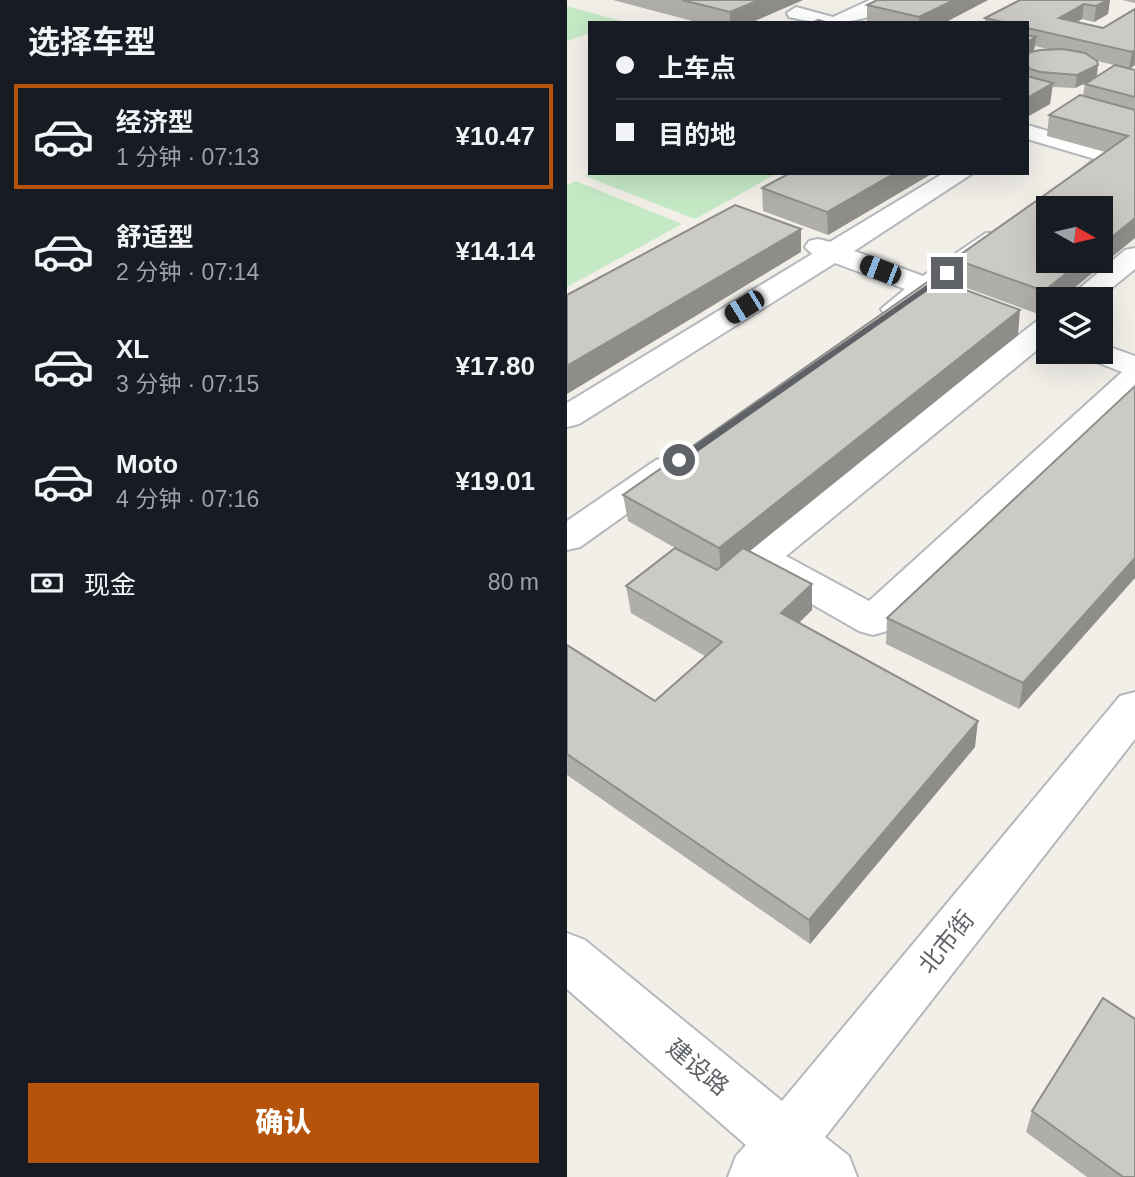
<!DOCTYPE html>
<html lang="zh">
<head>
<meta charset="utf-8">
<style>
	body { margin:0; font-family:Arial,"Noto Sans SC",sans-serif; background:#242831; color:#f1f3f6; height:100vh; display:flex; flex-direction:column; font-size:26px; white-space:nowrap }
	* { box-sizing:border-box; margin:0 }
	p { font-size:23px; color:#9ea1a6 }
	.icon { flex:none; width:38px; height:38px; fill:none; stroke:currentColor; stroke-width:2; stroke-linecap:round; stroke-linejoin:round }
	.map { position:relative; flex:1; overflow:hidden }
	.side { display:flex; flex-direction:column; background:#171b24; width:567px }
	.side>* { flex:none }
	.guide { position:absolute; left:21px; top:21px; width:441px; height:154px; border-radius:0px; box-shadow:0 7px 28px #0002; display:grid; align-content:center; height:154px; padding:0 28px; background:#171b24 }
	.needle { width:46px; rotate:98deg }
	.controls { position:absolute; left:469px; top:196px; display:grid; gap:14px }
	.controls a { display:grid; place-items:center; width:77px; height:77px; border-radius:0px; background:#171b24; box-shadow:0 7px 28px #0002; font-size:35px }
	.end { position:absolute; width:32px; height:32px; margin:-16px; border:9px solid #5f6368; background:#fff; box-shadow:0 0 0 4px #fff }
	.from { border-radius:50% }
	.car { position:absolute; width:21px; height:42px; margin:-21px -10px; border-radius:9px; box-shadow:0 0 5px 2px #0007; background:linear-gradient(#222 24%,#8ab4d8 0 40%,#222 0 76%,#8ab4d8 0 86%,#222 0) }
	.guide b { display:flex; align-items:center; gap:24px; height:66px; font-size:26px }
	.guide b+b { border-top:2px solid #363941 }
	.guide i { width:18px; height:18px; background:#f1f3f6 }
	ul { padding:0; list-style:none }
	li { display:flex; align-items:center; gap:21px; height:105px; margin:0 14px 10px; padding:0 14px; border:4px solid transparent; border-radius:0px }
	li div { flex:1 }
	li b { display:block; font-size:26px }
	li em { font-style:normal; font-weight:800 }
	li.current { border-color:#b45309 }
	li>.icon { width:63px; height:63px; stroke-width:1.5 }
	h2 { padding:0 28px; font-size:32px; line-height:84px }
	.pay { display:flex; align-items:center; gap:18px; height:77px; padding:0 28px; font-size:26px }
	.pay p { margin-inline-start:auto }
	.button { display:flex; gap:14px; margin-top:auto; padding:14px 28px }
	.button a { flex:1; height:80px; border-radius:0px; background:#b45309; color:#fff; font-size:28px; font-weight:800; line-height:80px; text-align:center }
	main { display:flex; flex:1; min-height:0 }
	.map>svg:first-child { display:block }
	.green { fill:#c5e8c5 }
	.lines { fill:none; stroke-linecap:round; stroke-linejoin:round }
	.minor-casing { stroke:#b5b8bc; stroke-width:4 }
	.minor { fill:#fff; fill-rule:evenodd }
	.wall { fill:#afaea9; fill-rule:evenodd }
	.shaded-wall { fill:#8f8d8a }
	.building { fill:#cccac5; stroke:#8f8d8a; stroke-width:2 }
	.route { fill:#5f6368 }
	.labels { text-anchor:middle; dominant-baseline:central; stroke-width:5; stroke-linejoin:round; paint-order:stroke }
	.near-street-label { font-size:24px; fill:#5f6368; stroke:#fff }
</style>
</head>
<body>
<main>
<section class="side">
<h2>选择车型</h2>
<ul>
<li class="current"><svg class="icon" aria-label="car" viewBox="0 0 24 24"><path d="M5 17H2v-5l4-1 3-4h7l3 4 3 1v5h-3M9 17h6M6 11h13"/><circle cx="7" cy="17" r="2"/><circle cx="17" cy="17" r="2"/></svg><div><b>经济型</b><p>1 分钟 · 07:13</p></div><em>¥10.47</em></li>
<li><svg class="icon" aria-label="car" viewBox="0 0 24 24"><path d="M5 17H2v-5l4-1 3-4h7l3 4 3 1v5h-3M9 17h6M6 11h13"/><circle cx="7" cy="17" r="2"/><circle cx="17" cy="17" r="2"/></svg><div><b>舒适型</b><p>2 分钟 · 07:14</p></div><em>¥14.14</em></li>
<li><svg class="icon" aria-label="car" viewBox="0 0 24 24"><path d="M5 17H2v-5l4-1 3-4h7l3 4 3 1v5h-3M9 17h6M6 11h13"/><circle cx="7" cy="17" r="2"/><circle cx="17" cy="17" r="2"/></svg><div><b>XL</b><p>3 分钟 · 07:15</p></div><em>¥17.80</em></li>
<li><svg class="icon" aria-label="car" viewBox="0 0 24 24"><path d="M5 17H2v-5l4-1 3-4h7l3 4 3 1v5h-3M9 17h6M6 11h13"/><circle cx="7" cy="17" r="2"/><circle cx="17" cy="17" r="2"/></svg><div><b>Moto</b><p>4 分钟 · 07:16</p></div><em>¥19.01</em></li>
</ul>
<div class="pay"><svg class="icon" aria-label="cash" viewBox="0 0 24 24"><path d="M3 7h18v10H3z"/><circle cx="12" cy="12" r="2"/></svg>现金<p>80 m</p></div>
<div class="button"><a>确认</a></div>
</section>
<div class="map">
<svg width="568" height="1177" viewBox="0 0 568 1177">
	<rect width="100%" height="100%" fill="#f1efe8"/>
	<g class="green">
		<polygon points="0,6 54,21 23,23 23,33 0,41"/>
		<polygon points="25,173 211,173 128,219 18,176"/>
		<polygon points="9,181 115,224 0,287 0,185"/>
	</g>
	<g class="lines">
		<g class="minor-casing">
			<g id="minor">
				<path d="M303,0H327C305,27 253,25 222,17L220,13L229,7L266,17Z"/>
				<polygon points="460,125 554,152 558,157 521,186 503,186 500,181 528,159 460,139"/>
				<path d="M377,173H406L287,251L356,276L419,233H437L441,239L437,245L380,285L392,294L388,300L378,302L362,298C348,308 337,320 318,315L314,309L338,289L268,263L12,424L0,427V403L245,254L238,247L242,241L251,239L263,242Z"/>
				<polygon points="568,248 568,269 531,299 500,299 558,250"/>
				<polygon points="481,317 481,341 219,556 302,601 555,372 519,358 515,352 534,352 534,344 568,356 568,394 320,631 306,635 292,631 180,567 174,558 180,549 471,320"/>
				<polygon points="101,457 113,460 118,468 113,476 13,547 0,550 0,521 89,460"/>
				<polygon points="568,692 568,739 258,1137 282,1156 290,1177 161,1177 169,1156 179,1145 0,989 0,933 18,940 215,1101 553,696"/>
			</g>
		</g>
		<use href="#minor" class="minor"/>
	</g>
	<g class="wall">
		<polygon points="46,0 236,0 183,23 133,23"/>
		<polygon points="310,0 421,0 377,23 300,23 300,5"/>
		<path d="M543,0L541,14L527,22L515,19L510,22L536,28L568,9V65L563,69L568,70V238L481,299V310L474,315L386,283L387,259L538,152L480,136L482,115L516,96L518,83L508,88L485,87L483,104L460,117V55L464,52L460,54V23H418V18ZM468,46L481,49L464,52L467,50ZM530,61L547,65L530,77L531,65Z"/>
		<polygon points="555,0 568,0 568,3"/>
		<polygon points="366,173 261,235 196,211 195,188"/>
		<polygon points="451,335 183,551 245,584 245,610 232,623 408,747 243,944 0,775 0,645 88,701 138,656 64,613 59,586 108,548 61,521 56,495"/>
		<polygon points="568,386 452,709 319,644 320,618"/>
		<polygon points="465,1111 568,1177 520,1177 459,1132"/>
	</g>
	<g class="shaded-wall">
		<polygon points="192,0 236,0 183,23 163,23 163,12"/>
		<polygon points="387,0 421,0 377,23 352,23 352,17"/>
		<polygon points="541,0 543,0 541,14 527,22 529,6"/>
		<polygon points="517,4 515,19 490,34 492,18"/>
		<polygon points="469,37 467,50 460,54 460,42"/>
		<polygon points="568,50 568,65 562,69 565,52"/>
		<polygon points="531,65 529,78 508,88 510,75"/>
		<polygon points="486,83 483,104 460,117 460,98"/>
		<polygon points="328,173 366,173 261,235 260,212"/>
		<polygon points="568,218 568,238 494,299 481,299 481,310 474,315 477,291 515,261 534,261 534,246"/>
		<polygon points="234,229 234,252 0,394 0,366"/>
		<polygon points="453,310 451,335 154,574 152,548"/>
		<polygon points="568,558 568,578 452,709 456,683"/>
		<polygon points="245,584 245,610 215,639 214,613"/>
		<polygon points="411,721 408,747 243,944 242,920"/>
	</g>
	<g class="building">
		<polygon points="115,0 192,0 163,12"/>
		<polygon points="310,0 387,0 352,17 300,5"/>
		<polygon points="453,0 541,0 529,6 517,4 492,18 536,28 568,9 568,50 565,52 460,28 460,23 440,23 418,18"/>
		<polygon points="251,20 262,23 245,23"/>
		<polygon points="460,35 469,37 460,42"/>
		<polygon points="496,49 518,53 530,61 531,65 510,75 473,72 463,69 460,65 460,55 464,52 473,50"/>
		<polygon points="548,65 568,70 568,97 518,84"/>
		<polygon points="460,76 486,83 460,98"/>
		<polygon points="513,95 568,110 568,218 534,246 534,208 481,208 481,261 515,261 477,291 387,259 561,136 482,115"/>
		<polygon points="223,173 328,173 260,212 195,188"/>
		<polygon points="168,205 234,229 0,366 0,295"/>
		<polygon points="366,278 453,310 152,548 56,495"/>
		<polygon points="568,386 568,558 456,683 320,618"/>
		<polygon points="108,548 150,570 176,548 245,584 214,613 411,721 242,920 0,754 0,645 88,701 155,642 59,586"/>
		<polygon points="536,998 568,1019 568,1177 556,1177 465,1111"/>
	</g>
	<polygon class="route" points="380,271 383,275 116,462 109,462 109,458"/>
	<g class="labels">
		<g class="near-street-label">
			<text transform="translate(379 942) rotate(-51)">北市街</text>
			<text transform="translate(131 1067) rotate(40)">建设路</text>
		</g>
	</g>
</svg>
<div class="controls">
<a><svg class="needle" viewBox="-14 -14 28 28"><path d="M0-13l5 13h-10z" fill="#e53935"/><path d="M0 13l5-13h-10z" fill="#9ea1a6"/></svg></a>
<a><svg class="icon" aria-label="layers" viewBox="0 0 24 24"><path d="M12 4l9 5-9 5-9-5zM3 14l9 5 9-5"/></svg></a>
</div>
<i class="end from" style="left:112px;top:460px"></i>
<i class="end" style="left:380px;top:273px"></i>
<i class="car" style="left:313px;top:270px;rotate:291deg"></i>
<i class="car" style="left:177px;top:307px;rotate:238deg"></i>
<div class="guide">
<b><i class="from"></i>上车点</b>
<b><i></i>目的地</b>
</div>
</div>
</main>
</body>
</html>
